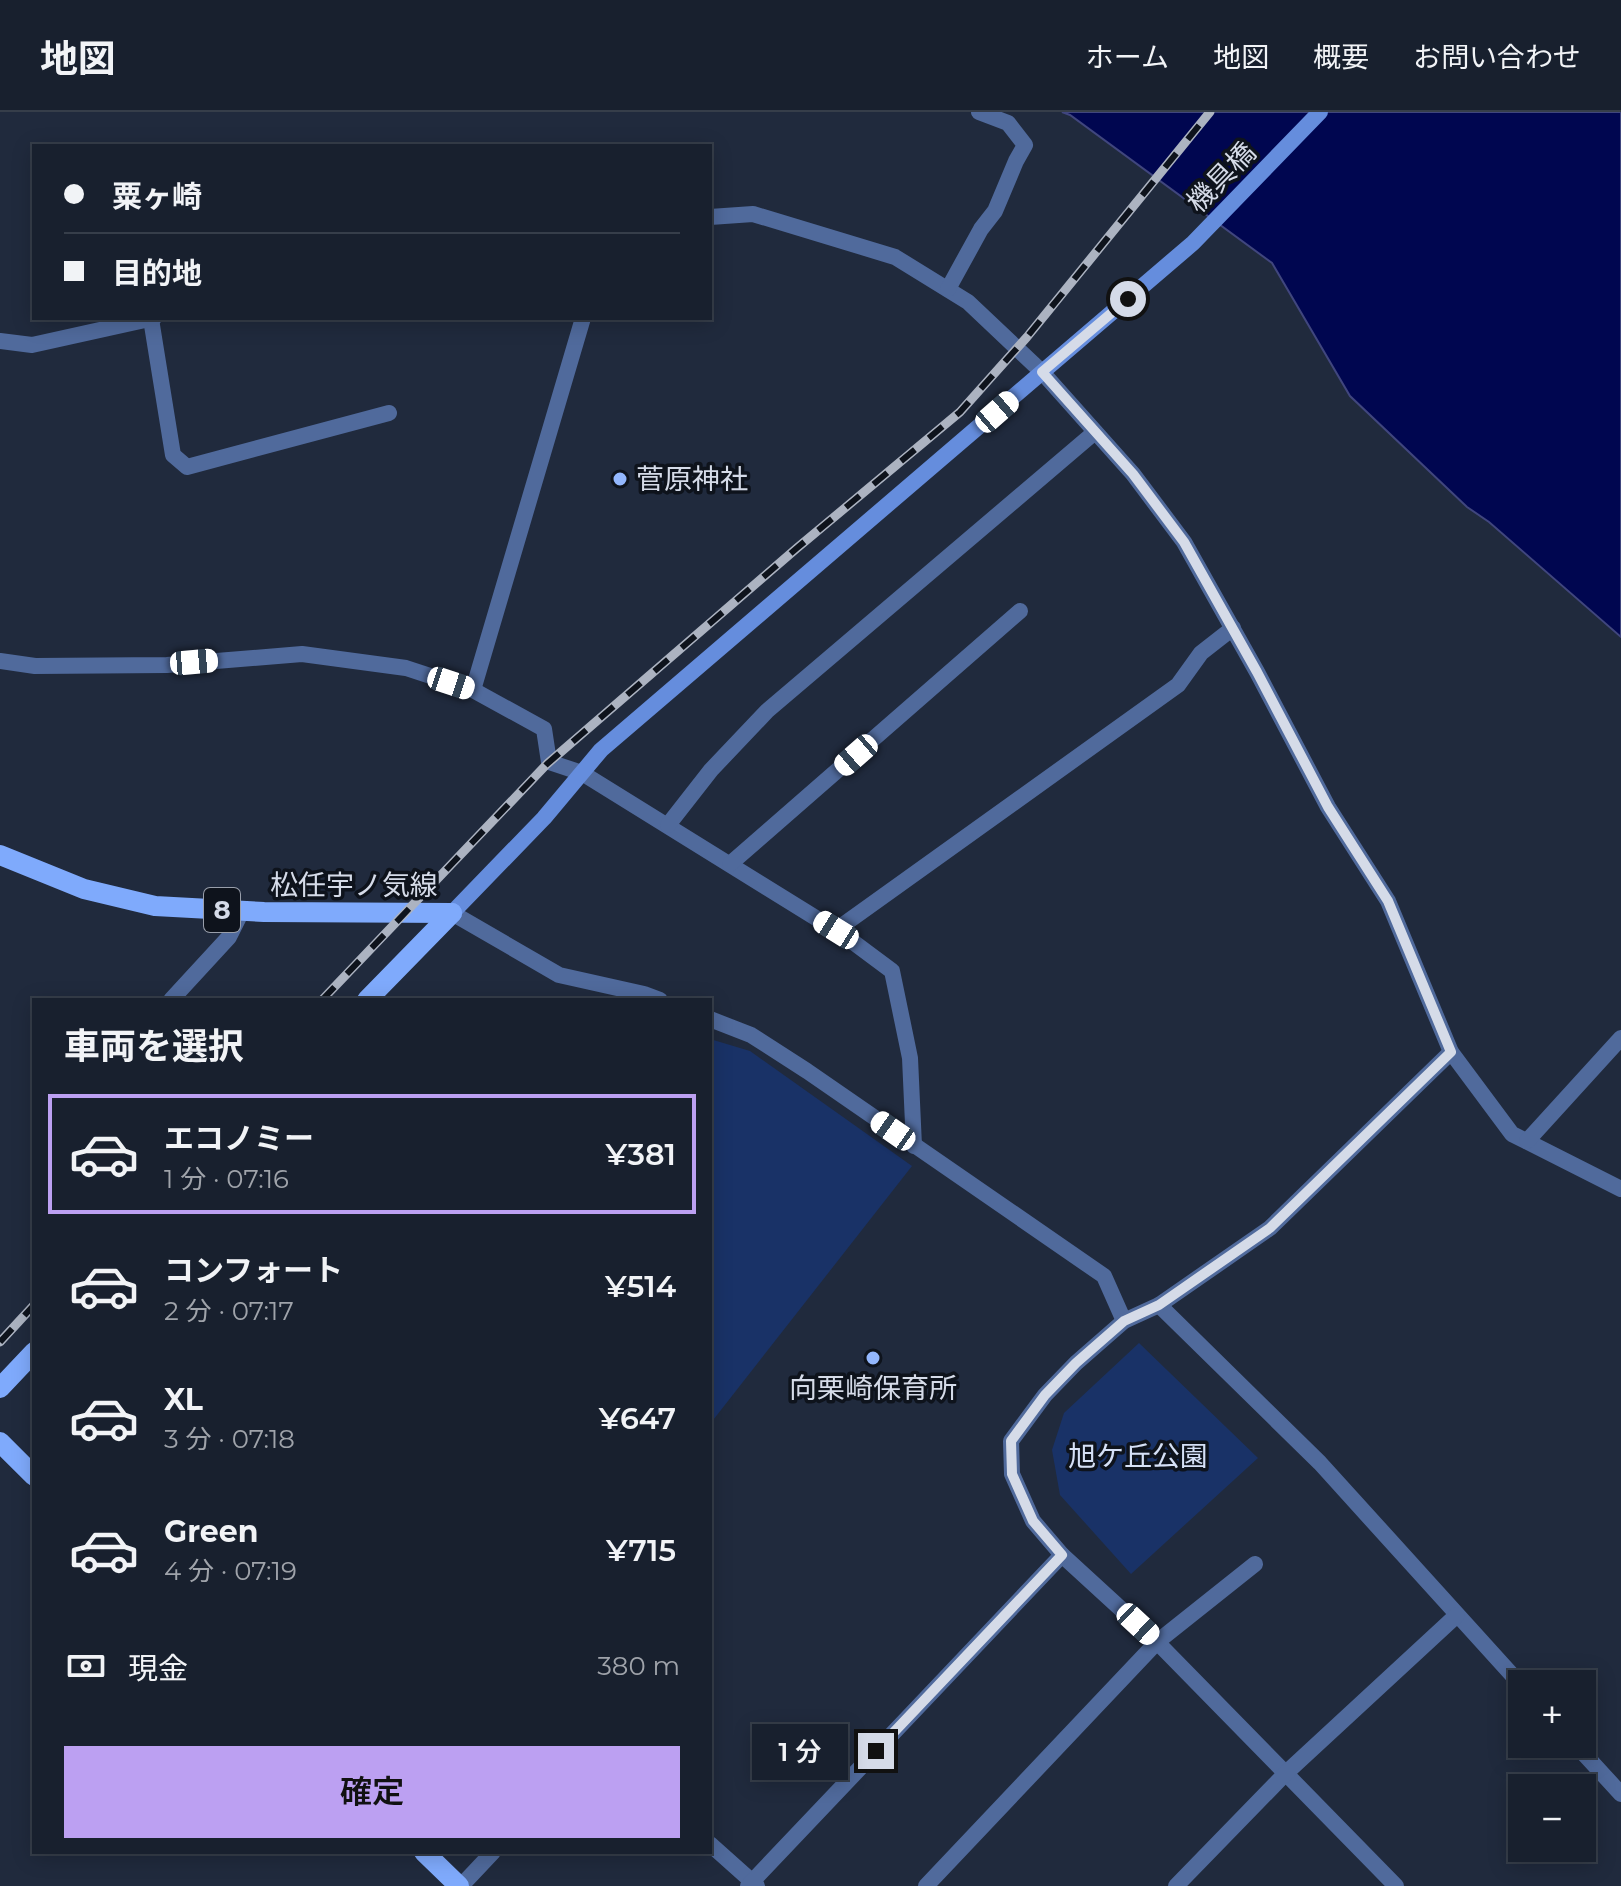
<!DOCTYPE html>
<html lang="ja">
<head>
<meta charset="utf-8">
<style>
	body { margin:0; font-family:Montserrat,"Noto Sans JP",sans-serif; background:#252d3a; color:#f1f3f6; height:100vh; display:flex; flex-direction:column; font-size:30px; white-space:nowrap }
	* { box-sizing:border-box; margin:0 }
	p { font-size:26px; color:#9fa3aa }
	.icon { flex:none; width:44px; height:44px; fill:none; stroke:currentColor; stroke-width:2; stroke-linecap:round; stroke-linejoin:round }
	.map { position:relative; flex:1; overflow:hidden }
	.side { position:absolute; left:32px; top:886px; width:680px; height:856px; display:flex; flex-direction:column; background:#18202e; border-radius:0px; box-shadow:0 4px 20px #0003,0 0 0 2px #363e4a }
	.side>* { flex:none }
	.hud { position:absolute; left:32px; top:32px; width:680px; height:176px; border-radius:0px; box-shadow:0 4px 20px #0003,0 0 0 2px #363e4a; display:grid; align-content:center; height:176px; padding:0 32px; background:#18202e }
	.controls { position:absolute; left:1508px; top:1558px; display:grid; gap:16px }
	.controls a { display:grid; place-items:center; width:88px; height:88px; border-radius:0px; background:#18202e; box-shadow:0 4px 20px #0003,0 0 0 2px #363e4a; font-size:40px }
	.end { position:absolute; width:36px; height:36px; margin:-18px; border:10px solid #d5dbe8; background:#111; box-shadow:0 0 0 4px #111 }
	.from { border-radius:50% }
	.bubble { position:absolute; height:56px; border-radius:0px; background:#18202e; box-shadow:0 4px 20px #0003,0 0 0 2px #363e4a; font-size:26px; font-weight:600; line-height:56px; text-align:center }
	.car { position:absolute; width:24px; height:48px; margin:-24px -12px; border-radius:10px; box-shadow:0 0 6px 2px #0007; background:linear-gradient(#fff 24%,#345 0 40%,#fff 0 76%,#345 0 86%,#fff 0) }
	.hud b { display:flex; align-items:center; gap:28px; height:76px; font-size:30px }
	.hud b+b { border-top:2px solid #363e4a }
	.hud i { width:20px; height:20px; background:#f1f3f6 }
	ul { padding:0; list-style:none }
	li { display:flex; align-items:center; gap:24px; height:120px; margin:0 16px 12px; padding:0 16px; border:4px solid transparent; border-radius:0px }
	li div { flex:1 }
	li b { display:block; font-size:30px }
	li em { font-style:normal; font-weight:600 }
	li.on { border-color:#bca0f2 }
	li>.icon { width:72px; height:72px; stroke-width:1.5 }
	h2 { padding:0 32px; font-size:36px; line-height:96px }
	.pay { display:flex; align-items:center; gap:20px; height:88px; padding:0 32px; font-size:30px }
	.pay p { margin-inline-start:auto }
	.button { display:flex; gap:16px; margin-top:auto; padding:16px 32px }
	.button a { flex:1; height:92px; border-radius:0px; background:#bca0f2; color:#111; font-size:32px; font-weight:600; line-height:92px; text-align:center }
	header { display:flex; align-items:center; gap:48px; box-sizing:border-box; height:112px; padding:0 40px; background:#18202e; border-bottom:2px solid #363e4a }
	header strong { font-size:38px }
	nav { display:flex; gap:44px; margin-inline-start:auto; font-size:28px }
	.map>svg:first-child { display:block }
	.green { fill:#193267 }
	.water { fill:#000650; stroke:#40467e; stroke-width:2 }
	.lines { fill:none; stroke-linecap:round; stroke-linejoin:round }
	.street { stroke:#506a9c; stroke-width:16 }
	.secondary { stroke:#658ddd; stroke-width:16 }
	.primary { stroke:#7faafc; stroke-width:20 }
	.rail-casing { stroke:#acb3c1; stroke-width:9 }
	.rail { stroke:#0e131c; stroke-width:6; stroke-dasharray:18; stroke-linecap:butt }
	.route { stroke:#d5dbe8; stroke-width:10 }
	.poi-dot { fill:#93b7fd; stroke:#0e131c; stroke-width:3 }
	.labels { text-anchor:middle; dominant-baseline:central; stroke-width:7; stroke-linejoin:round; paint-order:stroke }
	.shield { fill:#0e131c; stroke:#999fab; stroke-width:2 }
	.shield-label { font-size:26px; font-weight:bold; fill:#d5dbe8 }
	.street-label { font-size:28px; fill:#d5dbe8; stroke:#0e131c }
	.poi-label { font-size:28px; fill:#d5dbe8; stroke:#0e131c; text-anchor:start }
	.park-label { font-size:28px; fill:#d5e0f6; stroke:#0e131c }
</style>
</head>
<body>
<header>
<strong>地図</strong>
<nav><a>ホーム</a><a>地図</a><a>概要</a><a>お問い合わせ</a></nav>
</header>
<div class="map">
<svg width="1621" height="1774" viewBox="0 0 1621 1774">
	<rect width="100%" height="100%" fill="#202a3d"/>
	<g class="green">
		<polygon points="710,927 750,939 912,1054 710,1312"/>
		<polygon points="1139,1231 1258,1346 1131,1462 1060,1383 1052,1338 1064,1301"/>
	</g>
	<polygon class="water" points="1062,0 1621,0 1621,525 1489,410 1467,395 1350,284 1272,151 1070,3"/>
	<g class="lines">
		<g class="street">
			<polyline points="710,105 753,102 895,145 968,190 1042,260 1133,362 1184,430 1257,560 1328,695 1388,789 1451,940 1512,1022 1621,1077"/>
			<polyline points="948,177 981,117 995,99 1016,49 1025,33 1008,11 979,0"/>
			<polyline points="151,207 173,343 187,355 389,301"/>
			<polyline points="0,229 32,233 154,206"/>
			<polyline points="0,549 35,554 167,553 302,542 406,556 473,578 583,206"/>
			<polyline points="473,578 544,617 549,650 582,661 845,824 892,859 910,946 914,1034"/>
			<polyline points="668,713 711,658 767,599 1095,320"/>
			<polyline points="730,752 1020,499"/>
			<polyline points="452,801 559,863 644,882 660,888"/>
			<polyline points="836,818 1178,573 1201,541 1233,516"/>
			<polyline points="171,888 229,825 242,799"/>
			<polyline points="710,907 751,923 807,959 1104,1164 1124,1209"/>
			<polyline points="1527,1029 1621,926"/>
			<polyline points="1159,1193 1320,1351 1522,1574"/>
			<polyline points="1062,1443 1157,1530 1396,1774"/>
			<polyline points="1575,1632 1621,1682"/>
			<polyline points="710,1732 757,1774"/>
			<polyline points="461,1774 493,1740"/>
			<polyline points="748,1774 1062,1443 1033,1409 1012,1362 1011,1329 1045,1283 1076,1251 1124,1209 1159,1193 1270,1116 1451,940"/>
			<polyline points="926,1774 1157,1530 1255,1452"/>
			<polyline points="1176,1774 1286,1661 1457,1503"/>
		</g>
		<polyline class="secondary" points="452,801 544,706 601,638 1193,131 1320,0"/>
		<g class="primary">
			<polyline points="0,743 84,777 155,794 264,800 452,801"/>
			<polyline points="367,888 452,801"/>
			<polyline points="0,1276 34,1240"/>
			<polyline points="0,1330 34,1364"/>
			<polyline points="424,1740 459,1774"/>
		</g>
		<g class="rail-casing">
			<g id="rail">
				<polyline points="322,888 547,652 797,436 960,300 1027,225 1210,0"/>
				<polyline points="0,1230 34,1193"/>
			</g>
		</g>
		<use href="#rail" class="rail"/>
	</g>
	<g class="lines">
		<polyline class="route" points="876,1639 1062,1443 1033,1409 1012,1362 1011,1329 1045,1283 1076,1251 1124,1209 1159,1193 1270,1116 1451,940 1388,789 1328,695 1257,560 1184,430 1133,362 1042,260 1128,187"/>
	</g>
	<g class="poi-dot">
		<circle cx="620" cy="367" r="8"/>
		<circle cx="873" cy="1246" r="8"/>
	</g>
	<g class="labels">
		<rect class="shield" x="204" y="776" width="36" height="44" rx="6"/>
		<g class="shield-label">
			<text x="222" y="798">8</text>
		</g>
		<g class="street-label">
			<text transform="translate(1221 65) rotate(-46)">機具橋</text>
			<text x="354" y="773">松任宇ノ気線</text>
		</g>
		<g class="poi-label">
			<text x="636" y="367">菅原神社</text>
			<text x="873" y="1276" text-anchor="middle">向栗崎保育所</text>
		</g>
		<g class="park-label">
			<text x="1138" y="1344">旭ケ丘公園</text>
		</g>
	</g>
</svg>
<div class="controls">
<a>+</a>
<a>−</a>
</div>
<i class="end from" style="left:1128px;top:187px"></i>
<i class="end" style="left:876px;top:1639px"></i>
<div class="bubble" style="left:752px;top:1612px;width:96px">1 分</div>
<i class="car" style="left:997px;top:300px;rotate:49deg"></i>
<i class="car" style="left:194px;top:550px;rotate:85deg"></i>
<i class="car" style="left:451px;top:571px;rotate:108deg"></i>
<i class="car" style="left:856px;top:643px;rotate:229deg"></i>
<i class="car" style="left:836px;top:818px;rotate:302deg"></i>
<i class="car" style="left:893px;top:1019px;rotate:305deg"></i>
<i class="car" style="left:1138px;top:1512px;rotate:133deg"></i>
<div class="hud">
<b><i class="from"></i>粟ヶ崎</b>
<b><i></i>目的地</b>
</div>
<section class="side">
<h2>車両を選択</h2>
<ul>
<li class="on"><svg class="icon" aria-label="car" viewBox="0 0 24 24"><path d="M5 17H2v-5l4-1 3-4h7l3 4 3 1v5h-3M9 17h6M6 11h13"/><circle cx="7" cy="17" r="2"/><circle cx="17" cy="17" r="2"/></svg><div><b>エコノミー</b><p>1 分 · 07:16</p></div><em>¥381</em></li>
<li><svg class="icon" aria-label="car" viewBox="0 0 24 24"><path d="M5 17H2v-5l4-1 3-4h7l3 4 3 1v5h-3M9 17h6M6 11h13"/><circle cx="7" cy="17" r="2"/><circle cx="17" cy="17" r="2"/></svg><div><b>コンフォート</b><p>2 分 · 07:17</p></div><em>¥514</em></li>
<li><svg class="icon" aria-label="car" viewBox="0 0 24 24"><path d="M5 17H2v-5l4-1 3-4h7l3 4 3 1v5h-3M9 17h6M6 11h13"/><circle cx="7" cy="17" r="2"/><circle cx="17" cy="17" r="2"/></svg><div><b>XL</b><p>3 分 · 07:18</p></div><em>¥647</em></li>
<li><svg class="icon" aria-label="car" viewBox="0 0 24 24"><path d="M5 17H2v-5l4-1 3-4h7l3 4 3 1v5h-3M9 17h6M6 11h13"/><circle cx="7" cy="17" r="2"/><circle cx="17" cy="17" r="2"/></svg><div><b>Green</b><p>4 分 · 07:19</p></div><em>¥715</em></li>
</ul>
<div class="pay"><svg class="icon" aria-label="cash" viewBox="0 0 24 24"><path d="M3 7h18v10H3z"/><circle cx="12" cy="12" r="2"/></svg>現金<p>380 m</p></div>
<div class="button"><a>確定</a></div>
</section>
</div>
</body>
</html>
